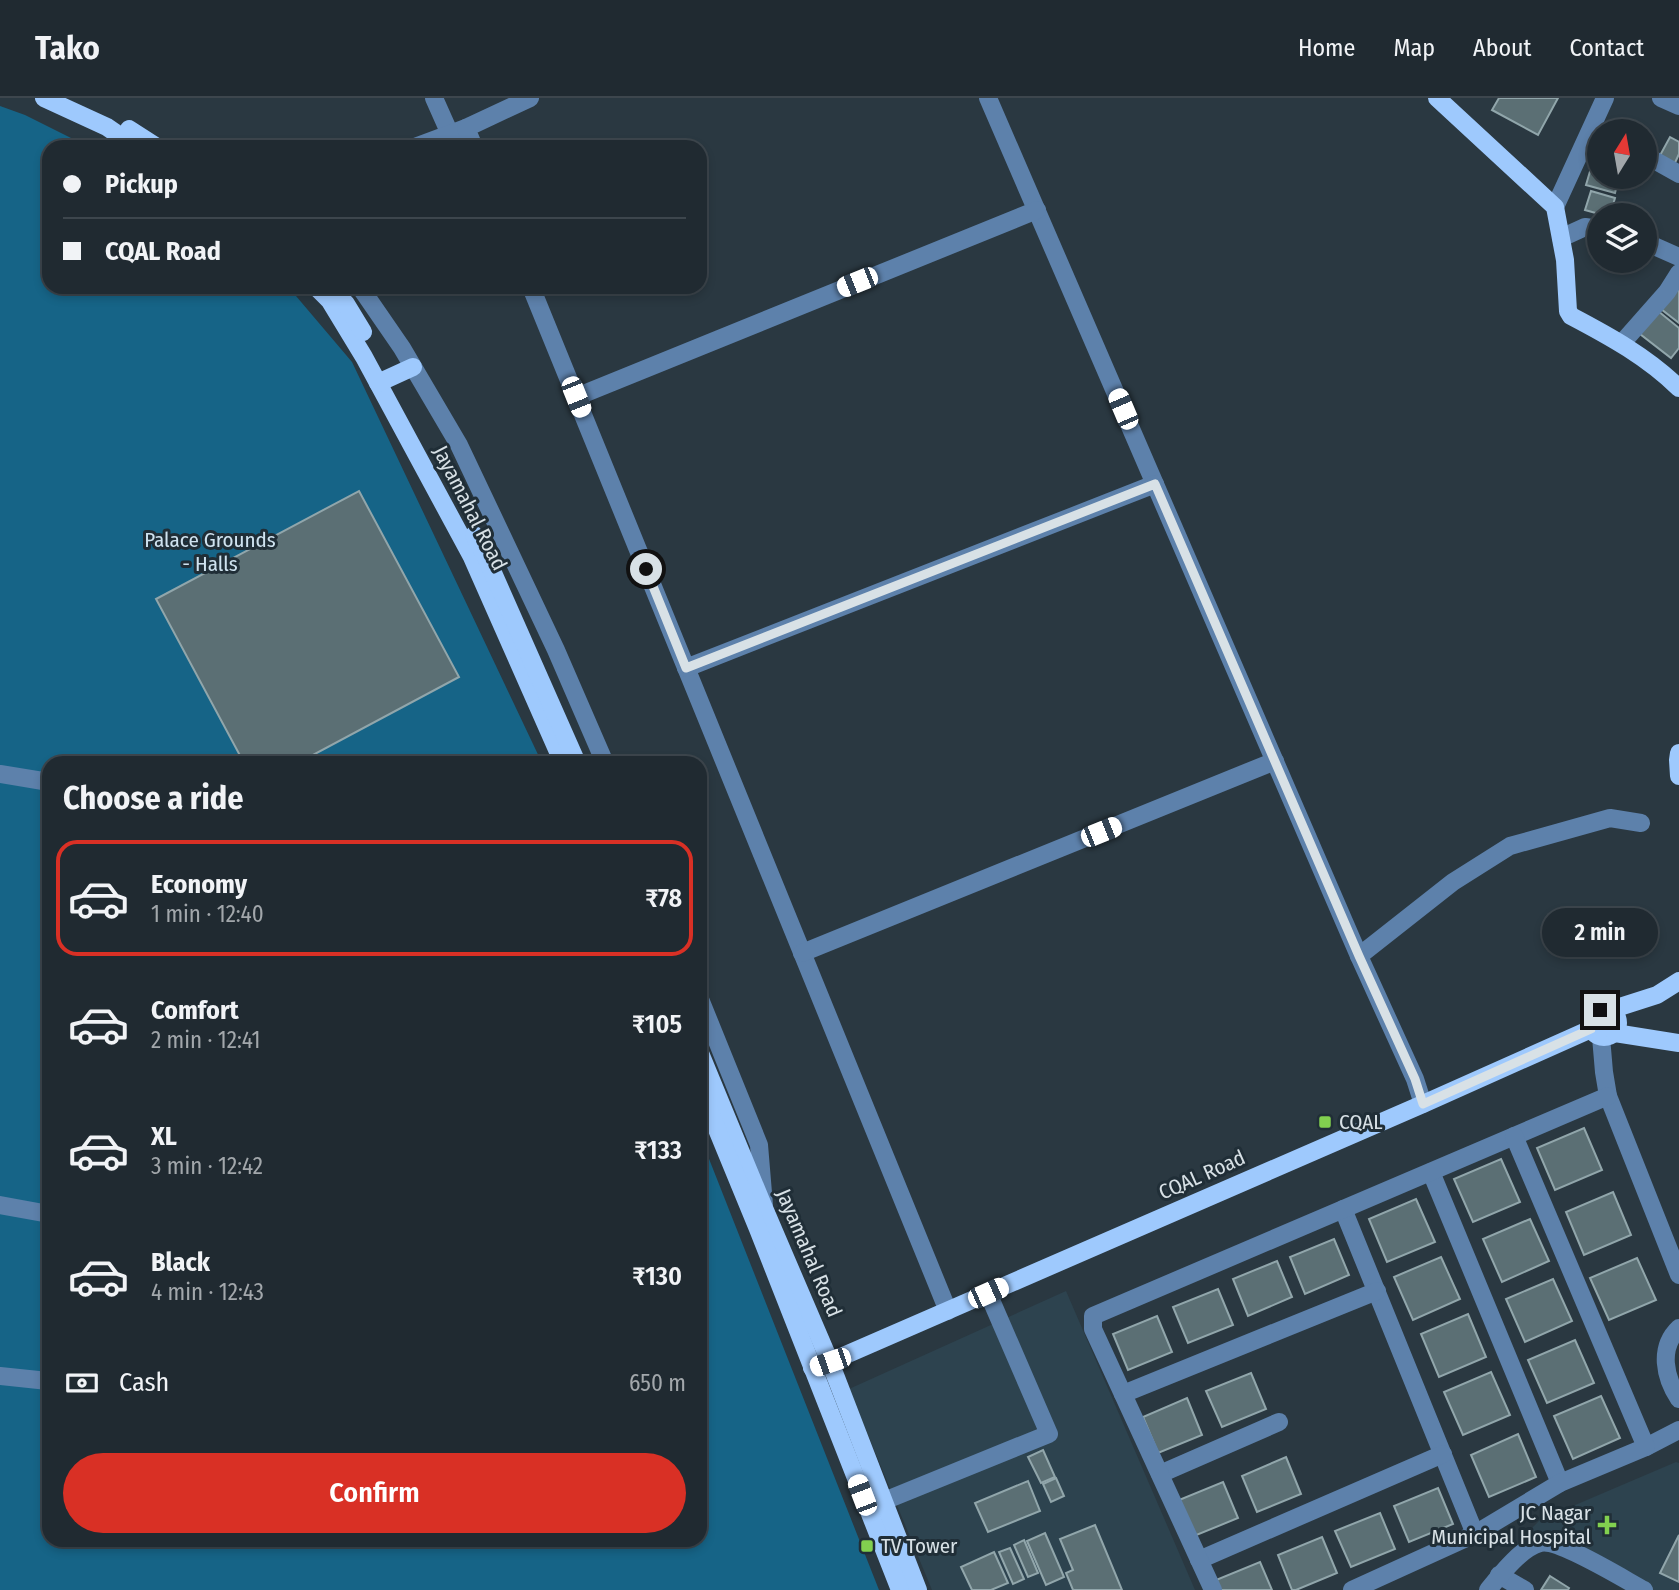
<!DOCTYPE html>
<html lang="en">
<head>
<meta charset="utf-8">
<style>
	body { margin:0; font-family:"Fira Sans Condensed",sans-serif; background:#283239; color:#f1f3f6; height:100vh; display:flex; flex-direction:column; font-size:26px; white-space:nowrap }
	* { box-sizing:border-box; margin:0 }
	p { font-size:23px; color:#a2a7ab }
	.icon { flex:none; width:38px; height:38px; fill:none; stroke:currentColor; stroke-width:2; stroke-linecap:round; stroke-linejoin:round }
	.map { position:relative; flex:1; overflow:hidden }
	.drawer { position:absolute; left:42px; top:658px; width:665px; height:791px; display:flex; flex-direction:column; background:#202a31; border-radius:21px; box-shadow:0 4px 10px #0003,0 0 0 2px #3d464d }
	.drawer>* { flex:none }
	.hud { position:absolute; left:42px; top:42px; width:665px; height:154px; border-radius:21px; box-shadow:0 4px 10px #0003,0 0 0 2px #3d464d; display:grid; align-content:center; height:154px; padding:0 21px; background:#202a31 }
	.needle { width:46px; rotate:11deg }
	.fabs { position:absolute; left:1587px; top:21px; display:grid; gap:14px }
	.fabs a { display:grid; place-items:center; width:70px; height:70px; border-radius:50%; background:#202a31; box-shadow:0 4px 10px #0003,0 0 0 2px #3d464d; font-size:35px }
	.end { position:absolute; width:32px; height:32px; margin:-16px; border:9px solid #d8e1e6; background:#111; box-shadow:0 0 0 4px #111 }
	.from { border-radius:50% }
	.bubble { position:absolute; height:49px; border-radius:24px; background:#202a31; box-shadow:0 4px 10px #0003,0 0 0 2px #3d464d; font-size:23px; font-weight:600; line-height:49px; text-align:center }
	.car { position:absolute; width:21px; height:42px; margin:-21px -10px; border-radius:9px; box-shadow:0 0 5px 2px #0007; background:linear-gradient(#fff 24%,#345 0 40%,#fff 0 76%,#345 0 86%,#fff 0) }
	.hud b { display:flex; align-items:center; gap:24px; height:66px; font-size:26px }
	.hud b+b { border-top:2px solid #3d464d }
	.hud i { width:18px; height:18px; background:#f1f3f6 }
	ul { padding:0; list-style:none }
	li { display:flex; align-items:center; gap:21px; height:116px; margin:0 14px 10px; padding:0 7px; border:4px solid transparent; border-radius:21px }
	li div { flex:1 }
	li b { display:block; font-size:26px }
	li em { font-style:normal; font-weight:600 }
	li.current { border-color:#d93025 }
	li>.icon { width:63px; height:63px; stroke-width:1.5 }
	h2 { padding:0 21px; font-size:32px; line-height:84px }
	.pay { display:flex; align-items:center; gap:18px; height:77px; padding:0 21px; font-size:26px }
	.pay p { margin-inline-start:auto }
	.cta { display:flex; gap:14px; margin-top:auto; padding:14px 21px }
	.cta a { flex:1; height:80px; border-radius:42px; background:#d93025; color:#fff; font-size:28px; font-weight:600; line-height:80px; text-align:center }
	header { display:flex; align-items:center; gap:42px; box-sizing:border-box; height:98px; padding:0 35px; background:#202a31; border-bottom:2px solid #3d464d }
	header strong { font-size:33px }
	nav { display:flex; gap:38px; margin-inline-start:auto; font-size:24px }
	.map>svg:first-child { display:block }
	.built { fill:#2d434f }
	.green { fill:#166487 }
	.building { fill:#5b6f74; stroke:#91a6ab; stroke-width:2 }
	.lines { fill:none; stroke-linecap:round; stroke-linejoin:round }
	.minor { stroke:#5d81ab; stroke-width:18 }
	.major { stroke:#9ec9fd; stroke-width:18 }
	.route { stroke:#d8e1e6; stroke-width:9 }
	.poi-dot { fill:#82d04f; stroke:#202e37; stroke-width:2.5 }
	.labels { text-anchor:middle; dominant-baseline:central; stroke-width:6; stroke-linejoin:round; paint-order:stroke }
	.street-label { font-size:21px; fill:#d8e1e6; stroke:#202e37 }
	.park-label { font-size:21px; fill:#cfe3f0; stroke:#202e37 }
	.poi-label { font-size:21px; fill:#d8e1e6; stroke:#202e37; text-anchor:start }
</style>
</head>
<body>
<header>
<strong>Tako</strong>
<nav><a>Home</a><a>Map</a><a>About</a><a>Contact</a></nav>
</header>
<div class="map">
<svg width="1679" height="1492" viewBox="0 0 1679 1492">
	<rect width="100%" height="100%" fill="#2a3841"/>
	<g class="built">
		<polygon points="1066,1193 1195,1492 932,1492 849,1291"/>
		<polygon points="1676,1364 1679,1365 1679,1492 1637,1492 1529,1433 1540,1422"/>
	</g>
	<polygon class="green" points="0,8 25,17 89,49 49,49 49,189 286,189 296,198 352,264 542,665 49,665 49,1442 700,1442 700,1038 879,1492 0,1492"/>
	<g class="building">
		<polygon points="1499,0 1558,0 1538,37 1492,12"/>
		<polygon points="1670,39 1679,44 1679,56 1673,69 1658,61"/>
		<polygon points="1591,70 1600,73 1600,79 1619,79 1615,95 1586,87"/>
		<polygon points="1591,93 1615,100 1610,117 1603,117 1585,112"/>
		<polygon points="1679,189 1679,225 1661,211"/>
		<polygon points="1658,213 1679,230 1679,250 1671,260 1640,236"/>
		<polygon points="359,393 459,579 298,665 244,665 156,501"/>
		<polygon points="1584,1030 1602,1072 1555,1092 1537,1050"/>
		<polygon points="1501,1061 1520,1104 1473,1124 1454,1081"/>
		<polygon points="1613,1094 1631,1137 1584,1157 1566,1114"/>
		<polygon points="1416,1101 1435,1144 1387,1164 1369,1121"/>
		<polygon points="1530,1121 1549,1163 1502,1184 1483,1141"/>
		<polygon points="1334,1141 1349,1177 1305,1196 1290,1159"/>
		<polygon points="1441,1159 1460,1201 1413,1222 1394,1179"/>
		<polygon points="1637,1160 1656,1202 1609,1222 1590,1180"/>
		<polygon points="1277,1163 1292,1199 1248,1218 1233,1181"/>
		<polygon points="1553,1181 1572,1223 1525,1244 1506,1201"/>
		<polygon points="1218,1191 1233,1227 1188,1245 1173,1209"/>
		<polygon points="1468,1216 1486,1259 1439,1279 1421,1236"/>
		<polygon points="1157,1218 1172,1254 1128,1272 1113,1236"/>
		<polygon points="1575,1242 1594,1285 1547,1305 1528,1262"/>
		<polygon points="1491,1274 1510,1317 1463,1337 1444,1294"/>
		<polygon points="1251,1275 1266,1311 1222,1329 1206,1293"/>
		<polygon points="1601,1298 1620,1340 1573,1361 1554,1318"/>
		<polygon points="1187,1300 1202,1337 1158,1355 1143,1319"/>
		<polygon points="1518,1336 1536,1379 1489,1399 1471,1357"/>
		<polygon points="1043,1352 1055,1379 1041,1385 1028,1359"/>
		<polygon points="1286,1359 1301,1396 1257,1414 1242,1378"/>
		<polygon points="1056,1380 1064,1398 1051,1404 1043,1386"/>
		<polygon points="1028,1383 1040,1413 988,1434 975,1405"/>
		<polygon points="1223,1384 1238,1420 1194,1438 1179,1402"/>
		<polygon points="1438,1390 1453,1426 1409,1444 1394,1408"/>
		<polygon points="1380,1415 1395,1451 1351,1469 1335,1433"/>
		<polygon points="1095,1427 1122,1492 1073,1492 1066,1475 1073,1472 1060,1441"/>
		<polygon points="1045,1435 1064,1479 1046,1487 1027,1443"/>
		<polygon points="1679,1437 1679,1484 1660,1475"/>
		<polygon points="1322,1439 1337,1475 1296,1492 1292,1492 1278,1457"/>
		<polygon points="1024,1442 1038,1475 1028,1479 1014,1447"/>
		<polygon points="1010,1450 1024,1481 1013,1486 999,1454"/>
		<polygon points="994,1454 1008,1485 991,1492 972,1492 961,1469"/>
		<polygon points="1260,1464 1272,1492 1220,1492 1216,1482"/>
		<polygon points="1550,1478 1569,1490 1568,1492 1541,1492"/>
	</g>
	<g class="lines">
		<g class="minor">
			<polyline points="434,0 450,36"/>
			<polyline points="988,0 1359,858 1415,981 1423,1006"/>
			<polyline points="1661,0 1679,8"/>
			<polyline points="415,49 466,30"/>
			<polyline points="474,49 466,30 530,0"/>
			<polyline points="1645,57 1679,76"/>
			<polyline points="1555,109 1605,0"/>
			<polyline points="1561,140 1585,129 1600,131"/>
			<polyline points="1645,144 1679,159"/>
			<polyline points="360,189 402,250 459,347 556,552 605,665"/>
			<polyline points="531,189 948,1213"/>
			<polyline points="1622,245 1667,194 1679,175"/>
			<polyline points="576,299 1037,112"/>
			<polyline points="686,570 1155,386"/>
			<polyline points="0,676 49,684"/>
			<polyline points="802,855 1275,663"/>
			<polyline points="1359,858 1453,784 1510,748 1610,720 1641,725"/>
			<polyline points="700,901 759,1047 764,1107"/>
			<polyline points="1601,939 1604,974 1608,998 1679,1177"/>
			<polyline points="1431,1074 1560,1385"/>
			<polyline points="0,1107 49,1116"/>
			<polyline points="1343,1111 1475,1436"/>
			<path d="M1679,1230C1658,1250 1665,1280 1679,1301"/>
			<polyline points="0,1278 48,1283"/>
			<polyline points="1123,1296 1377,1193"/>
			<polyline points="1646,1349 1679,1332"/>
			<polyline points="1160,1376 1279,1324"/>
			<polyline points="884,1403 1049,1336 988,1195"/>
			<polyline points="1199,1462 1443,1356"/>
			<polyline points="1499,1477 1525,1492"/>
			<polyline points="1213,1492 1093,1231 1093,1218 1608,998"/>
			<polyline points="1352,1492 1475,1436 1560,1385 1646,1349 1514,1038"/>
			<path d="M1488,1492C1500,1477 1521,1450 1540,1445C1558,1440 1625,1482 1644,1492"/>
		</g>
		<g class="major">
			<polyline points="44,0 107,29 136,49"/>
			<path d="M1437,0L1555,109L1565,162L1568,213L1571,218C1611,239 1647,259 1679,290"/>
			<polyline points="129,31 157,49"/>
			<polyline points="316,189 330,203 364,259 472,459 563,665"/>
			<polyline points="330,189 346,206 363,234"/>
			<polyline points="378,285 413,269"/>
			<polyline points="474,437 486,459 577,665"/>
			<polyline points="1679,655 1678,662 1679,678"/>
			<circle cx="1604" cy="925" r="14"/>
			<polyline points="1610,912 1657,897 1679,883"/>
			<polyline points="1615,935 1679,945"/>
			<polyline points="700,955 764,1110 830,1264 918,1492"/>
			<polyline points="700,990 758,1131 900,1492"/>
			<polyline points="812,1270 834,1262 1423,1006 1591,931"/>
		</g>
	</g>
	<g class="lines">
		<path class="route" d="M646,471L686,570L1155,386L1359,858L1415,981L1423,1006L1591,931C1589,921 1592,916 1600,912"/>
	</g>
	<g class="poi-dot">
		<rect x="1318" y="1017" width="14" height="14" rx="3.5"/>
		<path d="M1603.5 1416.5h7v7h7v7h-7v7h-7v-7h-7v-7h7z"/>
		<rect x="860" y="1441" width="14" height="14" rx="3.5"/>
	</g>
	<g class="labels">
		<g class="street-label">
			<text transform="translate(470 410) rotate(63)">Jayamahal Road</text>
			<text transform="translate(1202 1077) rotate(-24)">CQAL Road</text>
			<text transform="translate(809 1155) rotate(67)">Jayamahal Road</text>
		</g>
		<g class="park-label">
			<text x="210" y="442">Palace Grounds<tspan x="210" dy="24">- Halls</tspan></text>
		</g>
		<g class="poi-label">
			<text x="1339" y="1024">CQAL</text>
			<text x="1591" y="1415" text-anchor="end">JC Nagar<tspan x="1591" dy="24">Municipal Hospital</tspan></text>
			<text x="881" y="1448">TV Tower</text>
		</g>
	</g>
</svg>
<div class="fabs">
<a><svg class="needle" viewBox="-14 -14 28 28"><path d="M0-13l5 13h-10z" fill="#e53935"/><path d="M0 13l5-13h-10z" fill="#a2a7ab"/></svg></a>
<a><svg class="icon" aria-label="layers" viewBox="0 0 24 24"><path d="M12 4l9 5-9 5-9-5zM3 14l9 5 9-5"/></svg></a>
</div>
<i class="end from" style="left:646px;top:471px"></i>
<i class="end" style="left:1600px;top:912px"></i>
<div class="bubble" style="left:1542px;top:810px;width:116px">2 min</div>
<i class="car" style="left:857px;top:184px;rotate:248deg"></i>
<i class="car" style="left:576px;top:299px;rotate:158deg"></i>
<i class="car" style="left:1123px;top:311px;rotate:337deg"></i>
<i class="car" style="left:1101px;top:734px;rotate:68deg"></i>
<i class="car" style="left:988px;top:1195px;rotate:66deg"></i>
<i class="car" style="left:830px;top:1264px;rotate:251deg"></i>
<i class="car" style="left:862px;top:1397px;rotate:339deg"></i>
<div class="hud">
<b><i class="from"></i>Pickup</b>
<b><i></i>CQAL Road</b>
</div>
<section class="drawer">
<h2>Choose a ride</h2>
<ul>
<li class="current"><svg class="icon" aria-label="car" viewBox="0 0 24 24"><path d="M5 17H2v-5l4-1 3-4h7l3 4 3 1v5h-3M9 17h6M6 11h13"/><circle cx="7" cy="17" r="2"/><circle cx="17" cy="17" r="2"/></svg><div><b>Economy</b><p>1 min · 12:40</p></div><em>₹78</em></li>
<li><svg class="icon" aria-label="car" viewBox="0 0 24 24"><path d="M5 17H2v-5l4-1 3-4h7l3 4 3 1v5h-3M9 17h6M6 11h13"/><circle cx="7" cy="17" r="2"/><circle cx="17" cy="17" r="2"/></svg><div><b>Comfort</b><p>2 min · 12:41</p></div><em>₹105</em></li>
<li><svg class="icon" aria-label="car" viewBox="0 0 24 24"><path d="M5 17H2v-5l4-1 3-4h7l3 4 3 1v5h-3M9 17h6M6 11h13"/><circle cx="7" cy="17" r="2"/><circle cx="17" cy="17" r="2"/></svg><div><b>XL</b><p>3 min · 12:42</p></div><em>₹133</em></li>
<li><svg class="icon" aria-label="car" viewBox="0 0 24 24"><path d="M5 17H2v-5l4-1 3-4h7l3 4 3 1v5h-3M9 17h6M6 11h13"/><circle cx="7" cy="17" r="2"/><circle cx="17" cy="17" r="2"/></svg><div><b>Black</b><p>4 min · 12:43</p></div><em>₹130</em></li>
</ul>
<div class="pay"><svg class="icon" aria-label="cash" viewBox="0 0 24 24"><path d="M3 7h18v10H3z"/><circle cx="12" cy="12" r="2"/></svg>Cash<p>650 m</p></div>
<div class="cta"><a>Confirm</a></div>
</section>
</div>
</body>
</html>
